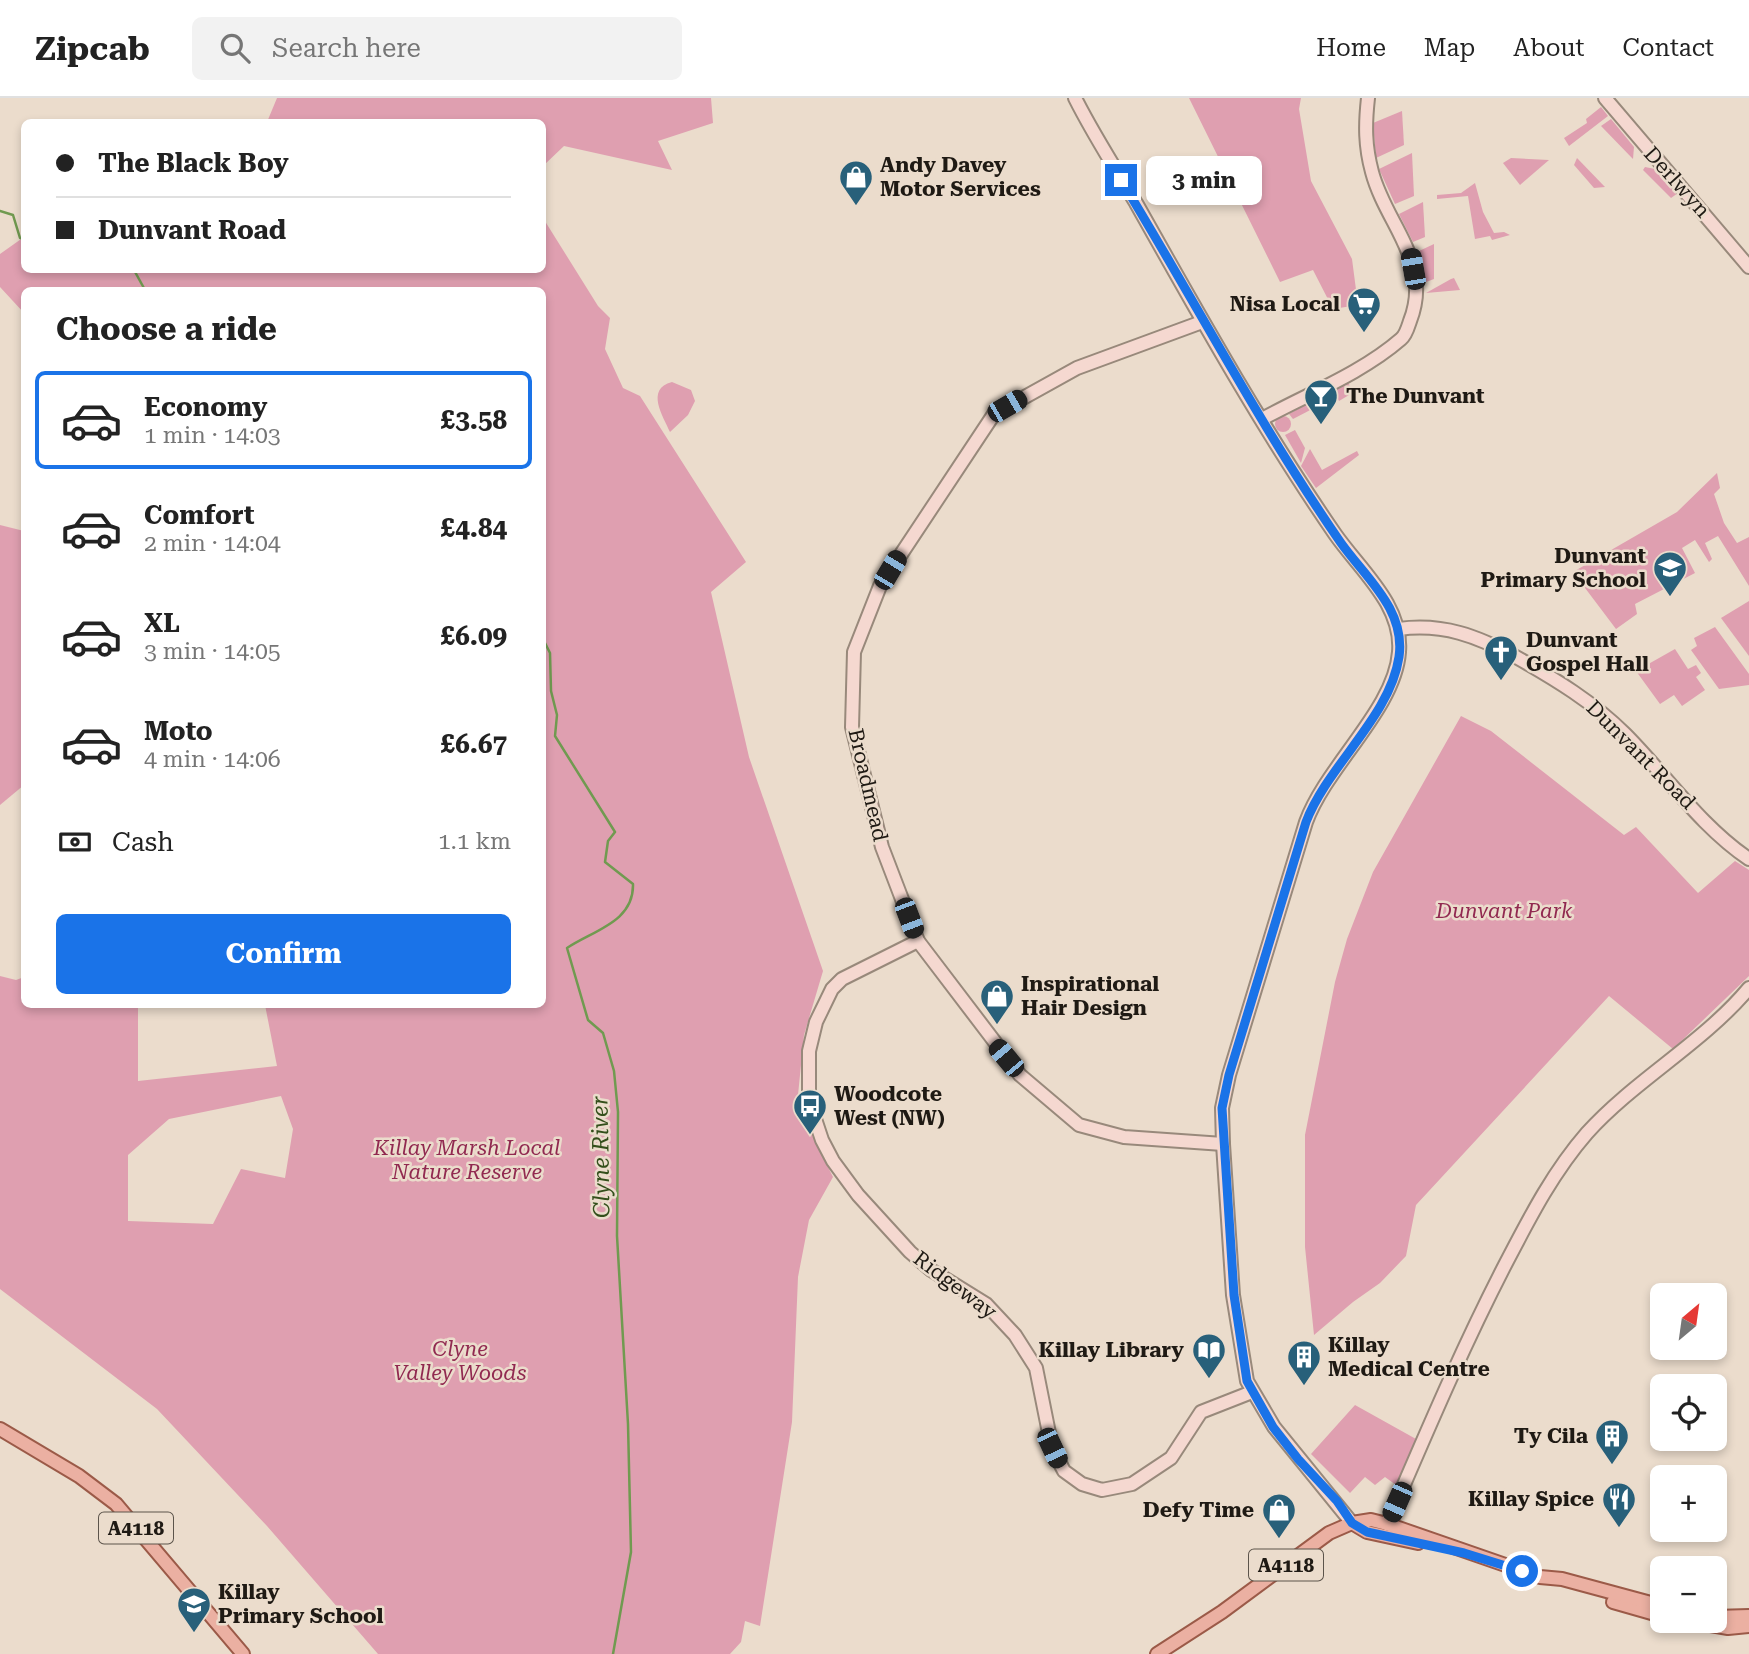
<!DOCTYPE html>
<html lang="en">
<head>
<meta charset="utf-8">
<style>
	body { margin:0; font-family:"Roboto Serif",serif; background:#f2f2f2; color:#222; height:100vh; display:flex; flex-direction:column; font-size:26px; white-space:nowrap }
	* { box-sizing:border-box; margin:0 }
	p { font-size:23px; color:#767676 }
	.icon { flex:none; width:38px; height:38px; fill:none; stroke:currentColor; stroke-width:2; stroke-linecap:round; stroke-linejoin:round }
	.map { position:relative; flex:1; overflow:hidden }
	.panel { position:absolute; left:21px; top:189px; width:525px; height:721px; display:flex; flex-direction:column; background:#fff; border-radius:10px; box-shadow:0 4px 10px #0003 }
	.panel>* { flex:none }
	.banner { position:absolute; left:21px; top:21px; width:525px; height:154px; border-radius:10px; box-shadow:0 4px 10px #0003; display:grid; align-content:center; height:154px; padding:0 35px; background:#fff }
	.needle { width:46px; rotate:29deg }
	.fabs { position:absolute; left:1650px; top:1185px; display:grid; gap:14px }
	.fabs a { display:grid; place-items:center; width:77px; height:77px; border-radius:10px; background:#fff; box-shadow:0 4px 10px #0003; font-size:35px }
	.end { position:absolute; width:32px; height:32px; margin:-16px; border:9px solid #1a73e8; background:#fff; box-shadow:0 0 0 4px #fff }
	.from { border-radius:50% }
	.bubble { position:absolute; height:49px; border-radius:10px; background:#fff; box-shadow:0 4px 10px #0003; font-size:23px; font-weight:700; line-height:49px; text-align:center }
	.car { position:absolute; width:21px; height:42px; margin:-21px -10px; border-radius:9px; box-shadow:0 0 5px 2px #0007; background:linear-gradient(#222 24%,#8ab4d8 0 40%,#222 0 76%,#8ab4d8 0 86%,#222 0) }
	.banner b { display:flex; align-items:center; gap:24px; height:66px; font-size:26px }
	.banner b+b { border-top:2px solid #e0e0e0 }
	.banner i { width:18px; height:18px; background:#222 }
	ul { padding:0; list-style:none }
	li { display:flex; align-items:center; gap:21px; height:98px; margin:0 14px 10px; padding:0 21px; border:4px solid transparent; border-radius:10px }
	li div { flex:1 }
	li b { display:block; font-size:26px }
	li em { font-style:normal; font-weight:700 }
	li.current { border-color:#1a73e8 }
	li>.icon { width:63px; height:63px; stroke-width:1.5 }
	h2 { padding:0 35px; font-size:32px; line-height:84px }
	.pay { display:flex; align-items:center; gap:18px; height:77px; padding:0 35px; font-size:26px }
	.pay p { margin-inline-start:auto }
	.cta { display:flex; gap:14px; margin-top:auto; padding:14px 35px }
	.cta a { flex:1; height:80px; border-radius:10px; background:#1a73e8; color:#fff; font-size:28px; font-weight:700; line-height:80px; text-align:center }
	header { display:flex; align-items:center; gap:42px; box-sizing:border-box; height:98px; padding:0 35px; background:#fff; border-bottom:2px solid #e0e0e0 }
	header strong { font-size:33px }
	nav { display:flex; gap:38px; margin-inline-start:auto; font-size:24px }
	.search { width:490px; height:63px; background:#f2f2f2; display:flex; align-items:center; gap:18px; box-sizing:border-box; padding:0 24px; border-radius:10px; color:#767676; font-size:26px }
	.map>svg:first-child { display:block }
	.green { fill:#df9fb0; fill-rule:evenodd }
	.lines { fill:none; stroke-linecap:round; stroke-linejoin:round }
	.stream { stroke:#709a50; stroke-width:2.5 }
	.secondary-casing { stroke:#98897b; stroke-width:16 }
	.primary-casing { stroke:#9b5a48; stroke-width:16 }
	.secondary { stroke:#f5d8d0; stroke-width:12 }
	.primary { stroke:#ebb0a2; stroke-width:12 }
	.route { stroke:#1a73e8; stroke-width:9 }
	.labels { text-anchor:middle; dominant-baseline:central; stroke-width:5; stroke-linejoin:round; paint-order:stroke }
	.shield { fill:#ebdccc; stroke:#5c544b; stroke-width:2 }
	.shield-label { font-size:19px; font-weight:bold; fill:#1f1a14 }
	.poi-label { font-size:21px; font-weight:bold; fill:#1f1a14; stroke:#ebdccc; text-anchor:start }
	.street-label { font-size:21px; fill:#1f1a14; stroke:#ebdccc }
	.park-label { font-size:21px; font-style:italic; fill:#912950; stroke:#ebdccc }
	.water-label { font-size:23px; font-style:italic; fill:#334f1b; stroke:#ebdccc }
</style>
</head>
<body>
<header>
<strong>Zipcab</strong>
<div class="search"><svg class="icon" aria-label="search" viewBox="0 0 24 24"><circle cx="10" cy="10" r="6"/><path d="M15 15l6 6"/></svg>Search here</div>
<nav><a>Home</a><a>Map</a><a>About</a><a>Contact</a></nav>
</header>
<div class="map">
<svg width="1749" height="1556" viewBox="0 0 1749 1556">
	<rect width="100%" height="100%" fill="#ebdccc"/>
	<g class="green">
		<polygon points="277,0 711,0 713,25 658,43 672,72 564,48 543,68 542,24 267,24"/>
		<polygon points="1189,0 1301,0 1299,11 1311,83 1352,161 1358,207 1333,211 1313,172 1280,184"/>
		<polygon points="1601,9 1608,18 1569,48 1564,40 1587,25 1586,21"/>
		<polygon points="1402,13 1404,47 1376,60 1373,25"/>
		<polygon points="1611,21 1634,49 1633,61 1601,28"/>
		<polygon points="1412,55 1414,98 1395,106 1379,71"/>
		<polygon points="1511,60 1549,62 1520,87 1503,65"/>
		<polygon points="1577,60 1605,89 1594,90 1574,67"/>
		<polygon points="1645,69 1655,71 1678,95 1671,100 1643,72"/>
		<polygon points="1475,85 1483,114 1494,135 1504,134 1510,137 1492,142 1490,138 1475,141 1468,98 1437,101 1437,97 1461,95"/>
		<polygon points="1423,104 1425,139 1413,144 1399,116"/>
		<path d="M543,120L598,208L610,220L605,251L623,290L640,298L746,464L711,494L749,659L823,873L804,937L797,1007L833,1079L809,1122L798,1179L792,1324L760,1528L745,1523L741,1544L730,1556H378L267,1428L157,1311L0,1191V878L16,882L24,879V906L138,907V983L277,968L265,907L542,906V192H24V215L0,189V156L24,139V172H542ZM281,998L293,1031L285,1080L241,1071L213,1126L128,1123V1057L169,1021Z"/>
		<polygon points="1434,146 1434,181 1426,184 1419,153"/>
		<polygon points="1454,180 1460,192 1426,195 1451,181"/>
		<path d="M672,284L691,292L695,303L688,317L670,334C663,318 645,291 672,284Z"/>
		<polygon points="1348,285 1354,294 1339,303 1334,293"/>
		<polygon points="1314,302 1318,308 1293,321 1289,316"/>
		<circle cx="1283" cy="326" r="8"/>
		<polygon points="1295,332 1305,350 1301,365 1285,337"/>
		<polygon points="1310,351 1322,372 1357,353 1359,357 1316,390 1301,368"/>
		<polygon points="1717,375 1720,390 1714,396 1724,425 1737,445 1749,439 1749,488 1718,438 1705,445 1712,461 1709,464 1695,442 1682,450 1695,475 1635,506 1637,516 1616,531 1573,474 1677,414"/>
		<polygon points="0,427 24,433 24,687 0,707"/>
		<polygon points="1749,503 1749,558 1721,520"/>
		<polygon points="1715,529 1749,576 1749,587 1719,591 1691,552 1697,548 1694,540"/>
		<polygon points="1675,551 1688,571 1696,567 1701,575 1696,579 1705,592 1682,608 1674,597 1660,606 1636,573"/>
		<polygon points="1461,618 1491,633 1624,737 1636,729 1698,795 1735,763 1749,772 1749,878 1673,951 1609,898 1416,1107 1406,1158 1380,1185 1353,1204 1314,1237 1305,1149 1305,1037 1335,884 1347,841 1373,774"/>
		<polygon points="1355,1307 1416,1341 1396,1387 1385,1379 1375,1387 1365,1379 1350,1395 1311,1356"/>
	</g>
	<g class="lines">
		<g class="stream">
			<polyline points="0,113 13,117 20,140 24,141"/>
			<polyline points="134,172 145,192"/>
			<polyline points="160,192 166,192"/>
			<path d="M542,539L550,555L551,593L557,617L555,638L615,734L608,743L605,764L633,786C634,824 594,832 567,850L588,922L603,935L614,973L618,1014L617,1138L628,1326L631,1454L613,1556"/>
		</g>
		<g class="secondary-casing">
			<g id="secondary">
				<path d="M1075,0C1093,36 1115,70 1136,105C1199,217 1262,330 1335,436C1360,472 1403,507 1399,554C1395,611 1327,667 1306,724L1229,977L1222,1010L1223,1046L1233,1197L1247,1283L1274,1329L1352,1425"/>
				<polyline points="1605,0 1749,169"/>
				<polyline points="1202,224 1077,270 994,316 880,488 854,554 852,629 882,749 918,843 1020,977 1079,1027 1124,1039 1223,1046"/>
				<path d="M1262,321C1308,296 1362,275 1401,241C1406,237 1408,229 1410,223C1433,164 1386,127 1372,74C1365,48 1365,27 1368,0"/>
				<path d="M1399,531C1443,525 1477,538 1516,559C1555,581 1593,604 1625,636C1665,676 1701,729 1749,761"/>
				<polyline points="918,843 842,881 832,891 816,924 809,953 809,1003 822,1042 833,1063 858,1097 910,1154 931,1172 986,1206 1015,1237 1036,1270 1052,1350 1064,1373 1082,1386 1102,1392 1132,1386 1171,1360 1201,1314 1252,1294"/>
				<path d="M1387,1426C1425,1338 1462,1250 1506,1165C1530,1119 1553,1074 1587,1035C1636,981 1702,946 1749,890"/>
			</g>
		</g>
		<g class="primary-casing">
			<g id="primary">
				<polyline points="0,1331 79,1378 116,1406 243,1556"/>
				<polyline points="1352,1425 1367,1434 1418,1445"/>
				<polyline points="1613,1504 1662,1518"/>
				<polyline points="1715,1519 1749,1518"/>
				<polyline points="1682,1522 1728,1530 1749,1528"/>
				<polyline points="1157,1556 1222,1514 1329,1435 1352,1425 1371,1422 1387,1426 1540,1479 1562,1481 1662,1508"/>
			</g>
		</g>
		<use href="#secondary" class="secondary"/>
		<use href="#primary" class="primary"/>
	</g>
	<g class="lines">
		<path class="route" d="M1121,82C1195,203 1260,328 1341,445C1366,480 1406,512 1399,559C1390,619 1328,667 1306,724L1229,977L1222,1010L1234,1197L1247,1283L1273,1329L1298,1361L1337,1403L1352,1425L1367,1434L1464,1455L1522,1473"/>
	</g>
	<defs>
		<g id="shop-pin" transform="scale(1.75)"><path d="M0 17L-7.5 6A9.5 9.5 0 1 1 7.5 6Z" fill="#28607a" stroke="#ebdccc"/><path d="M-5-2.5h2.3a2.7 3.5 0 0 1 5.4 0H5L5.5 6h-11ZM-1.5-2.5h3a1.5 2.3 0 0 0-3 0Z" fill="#fff"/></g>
		<g id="supermarket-pin" transform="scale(1.75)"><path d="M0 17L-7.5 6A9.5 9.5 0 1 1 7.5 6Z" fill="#28607a" stroke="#ebdccc"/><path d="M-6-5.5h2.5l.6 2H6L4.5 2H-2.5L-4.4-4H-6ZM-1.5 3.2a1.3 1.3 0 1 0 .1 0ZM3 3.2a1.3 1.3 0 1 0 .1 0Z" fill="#fff"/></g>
		<g id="bar-pin" transform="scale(1.75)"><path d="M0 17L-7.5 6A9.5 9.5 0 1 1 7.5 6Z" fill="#28607a" stroke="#ebdccc"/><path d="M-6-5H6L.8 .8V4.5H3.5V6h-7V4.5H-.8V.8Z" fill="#fff"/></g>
		<g id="school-pin" transform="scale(1.75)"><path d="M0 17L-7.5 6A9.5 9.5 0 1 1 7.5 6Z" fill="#28607a" stroke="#ebdccc"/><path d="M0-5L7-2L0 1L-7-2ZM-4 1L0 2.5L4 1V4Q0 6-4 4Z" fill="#fff"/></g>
		<g id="church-pin" transform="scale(1.75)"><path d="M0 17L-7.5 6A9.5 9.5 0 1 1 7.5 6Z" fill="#28607a" stroke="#ebdccc"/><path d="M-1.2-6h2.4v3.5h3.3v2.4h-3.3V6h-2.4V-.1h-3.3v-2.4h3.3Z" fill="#fff"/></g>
		<g id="bus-pin" transform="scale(1.75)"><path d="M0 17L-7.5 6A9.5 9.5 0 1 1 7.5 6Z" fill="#28607a" stroke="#ebdccc"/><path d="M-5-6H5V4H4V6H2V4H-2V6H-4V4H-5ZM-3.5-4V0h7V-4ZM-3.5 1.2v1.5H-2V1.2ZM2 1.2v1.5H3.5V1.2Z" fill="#fff"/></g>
		<g id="library-pin" transform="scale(1.75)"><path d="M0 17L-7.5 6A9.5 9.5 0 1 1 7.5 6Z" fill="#28607a" stroke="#ebdccc"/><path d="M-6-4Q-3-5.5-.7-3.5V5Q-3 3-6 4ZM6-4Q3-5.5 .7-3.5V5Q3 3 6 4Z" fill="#fff"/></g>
		<g id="building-pin" transform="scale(1.75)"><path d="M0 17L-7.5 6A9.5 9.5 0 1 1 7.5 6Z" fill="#28607a" stroke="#ebdccc"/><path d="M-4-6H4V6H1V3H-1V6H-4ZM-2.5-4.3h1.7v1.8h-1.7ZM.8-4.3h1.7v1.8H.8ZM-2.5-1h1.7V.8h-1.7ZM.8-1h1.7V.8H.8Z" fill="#fff"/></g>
		<g id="restaurant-pin" transform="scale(1.75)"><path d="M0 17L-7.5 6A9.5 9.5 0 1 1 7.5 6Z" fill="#28607a" stroke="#ebdccc"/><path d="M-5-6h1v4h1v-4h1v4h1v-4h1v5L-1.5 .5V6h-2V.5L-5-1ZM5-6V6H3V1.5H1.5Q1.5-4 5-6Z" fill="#fff"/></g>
	</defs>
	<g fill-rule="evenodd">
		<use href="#shop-pin" x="856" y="79"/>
		<use href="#supermarket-pin" x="1364" y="206"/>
		<use href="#bar-pin" x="1321" y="298"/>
		<use href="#school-pin" x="1670" y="470"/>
		<use href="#church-pin" x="1501" y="554"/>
		<use href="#shop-pin" x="997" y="898"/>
		<use href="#bus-pin" x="810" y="1008"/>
		<use href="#library-pin" x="1209" y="1252"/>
		<use href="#building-pin" x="1304" y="1259"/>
		<use href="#building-pin" x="1612" y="1338"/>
		<use href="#restaurant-pin" x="1619" y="1401"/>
		<use href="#shop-pin" x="1279" y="1412"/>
		<use href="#school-pin" x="194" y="1506"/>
	</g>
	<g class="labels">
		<g class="shield">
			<rect x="99" y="1414.5" width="74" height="31" rx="5"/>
			<rect x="1249" y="1451.5" width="74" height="31" rx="5"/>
		</g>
		<g class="shield-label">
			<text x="136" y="1430">A4118</text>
			<text x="1286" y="1467">A4118</text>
		</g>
		<g class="poi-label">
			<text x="880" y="67">Andy Davey<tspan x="880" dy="24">Motor Services</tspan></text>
			<text x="1340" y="206" text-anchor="end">Nisa Local</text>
			<text x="1346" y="298">The Dunvant</text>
			<text x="1646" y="458" text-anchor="end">Dunvant<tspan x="1646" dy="24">Primary School</tspan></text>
			<text x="1526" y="542">Dunvant<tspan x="1526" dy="24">Gospel Hall</tspan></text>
			<text x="1021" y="886">Inspirational<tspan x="1021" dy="24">Hair Design</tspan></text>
			<text x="834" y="996">Woodcote<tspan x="834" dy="24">West (NW)</tspan></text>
			<text x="1328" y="1247">Killay<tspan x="1328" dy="24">Medical Centre</tspan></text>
			<text x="1184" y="1252" text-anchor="end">Killay Library</text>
			<text x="1588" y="1338" text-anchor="end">Ty Cila</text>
			<text x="1594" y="1401" text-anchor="end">Killay Spice</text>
			<text x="1254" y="1412" text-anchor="end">Defy Time</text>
			<text x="218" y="1494">Killay<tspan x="218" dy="24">Primary School</tspan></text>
		</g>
		<g class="street-label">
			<text transform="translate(1677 84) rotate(48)">Derlwyn</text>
			<text transform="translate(1641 657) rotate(45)">Dunvant Road</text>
			<text transform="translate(868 687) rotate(77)">Broadmead</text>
			<text transform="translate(955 1187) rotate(37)">Ridgeway</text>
		</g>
		<g class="park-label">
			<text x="1504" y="813">Dunvant Park</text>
			<text x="467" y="1050">Killay Marsh Local<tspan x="467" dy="24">Nature Reserve</tspan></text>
			<text x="460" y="1251">Clyne<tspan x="460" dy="24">Valley Woods</tspan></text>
		</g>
		<g class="water-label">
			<text transform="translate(601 1059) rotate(-91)">Clyne River</text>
		</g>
	</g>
</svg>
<div class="fabs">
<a><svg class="needle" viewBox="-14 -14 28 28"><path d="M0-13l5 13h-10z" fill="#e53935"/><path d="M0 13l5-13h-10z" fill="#767676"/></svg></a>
<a><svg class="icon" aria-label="locate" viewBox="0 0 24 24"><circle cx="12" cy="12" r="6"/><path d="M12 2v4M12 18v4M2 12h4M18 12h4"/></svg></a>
<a>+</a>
<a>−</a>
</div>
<i class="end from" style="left:1522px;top:1473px"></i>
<i class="end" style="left:1121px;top:82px"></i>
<div class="bubble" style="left:1146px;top:58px;width:116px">3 min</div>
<i class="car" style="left:1413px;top:171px;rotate:350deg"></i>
<i class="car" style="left:1007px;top:308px;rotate:60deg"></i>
<i class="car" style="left:890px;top:472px;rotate:31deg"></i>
<i class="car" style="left:909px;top:820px;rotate:159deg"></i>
<i class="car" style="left:1006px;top:960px;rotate:320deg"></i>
<i class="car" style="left:1052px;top:1350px;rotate:155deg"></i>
<i class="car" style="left:1397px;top:1404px;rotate:204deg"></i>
<div class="banner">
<b><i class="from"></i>The Black Boy</b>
<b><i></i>Dunvant Road</b>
</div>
<section class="panel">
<h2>Choose a ride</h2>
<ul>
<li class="current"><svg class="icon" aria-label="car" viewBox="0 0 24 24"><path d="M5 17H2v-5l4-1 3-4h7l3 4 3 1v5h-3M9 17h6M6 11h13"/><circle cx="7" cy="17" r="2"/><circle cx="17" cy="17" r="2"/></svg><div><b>Economy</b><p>1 min · 14:03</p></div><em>£3.58</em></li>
<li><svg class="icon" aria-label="car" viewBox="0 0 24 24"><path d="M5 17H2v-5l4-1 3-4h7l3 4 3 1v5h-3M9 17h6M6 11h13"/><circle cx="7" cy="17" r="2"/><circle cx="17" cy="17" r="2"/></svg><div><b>Comfort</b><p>2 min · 14:04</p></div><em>£4.84</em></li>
<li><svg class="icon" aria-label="car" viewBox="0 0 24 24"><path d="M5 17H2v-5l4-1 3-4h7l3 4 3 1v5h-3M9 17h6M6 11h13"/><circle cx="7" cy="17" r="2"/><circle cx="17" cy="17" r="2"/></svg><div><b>XL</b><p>3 min · 14:05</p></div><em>£6.09</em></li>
<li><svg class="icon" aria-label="car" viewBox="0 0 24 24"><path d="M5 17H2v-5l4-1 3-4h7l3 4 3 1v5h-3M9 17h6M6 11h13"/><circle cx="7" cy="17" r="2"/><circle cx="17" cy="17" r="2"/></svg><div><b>Moto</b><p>4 min · 14:06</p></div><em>£6.67</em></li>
</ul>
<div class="pay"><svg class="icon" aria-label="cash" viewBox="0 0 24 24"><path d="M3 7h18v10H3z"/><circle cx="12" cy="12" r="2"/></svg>Cash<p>1.1 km</p></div>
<div class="cta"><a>Confirm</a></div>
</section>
</div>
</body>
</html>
